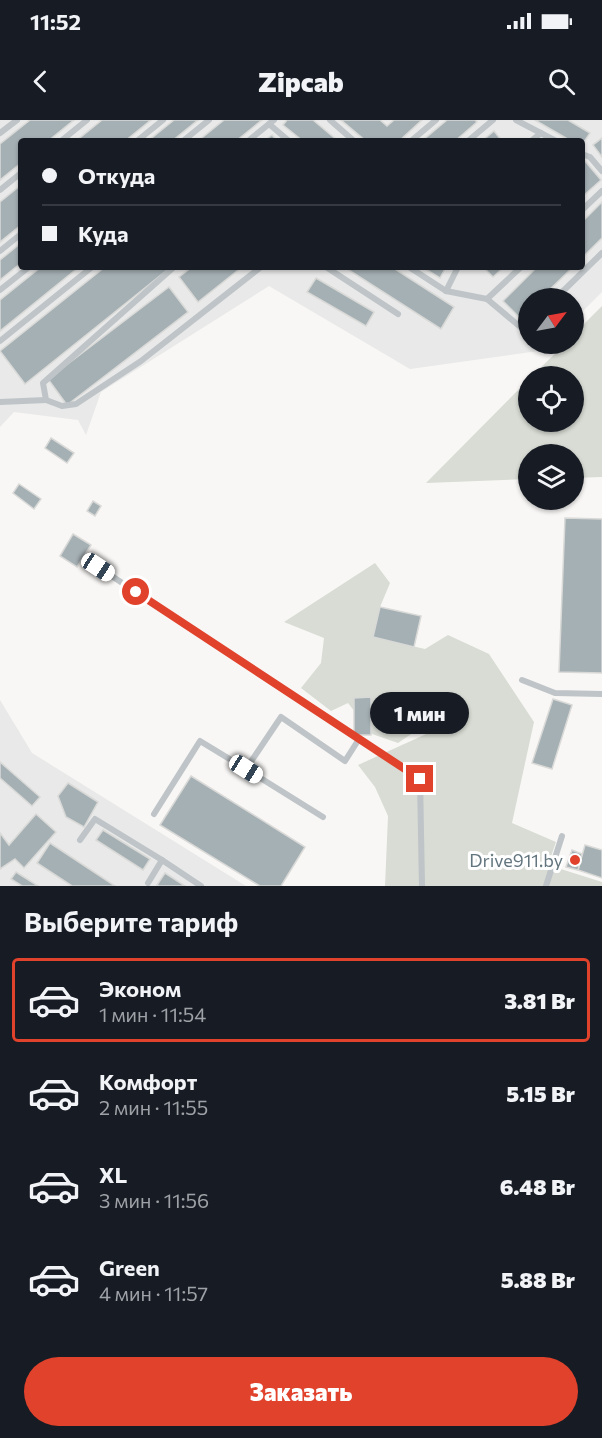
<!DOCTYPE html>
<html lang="ru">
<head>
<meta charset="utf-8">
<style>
	body { margin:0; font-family:Commissioner,sans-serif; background:#242831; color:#f1f3f6; height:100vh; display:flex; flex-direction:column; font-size:22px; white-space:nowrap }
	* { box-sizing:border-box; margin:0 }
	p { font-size:20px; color:#9ea1a6 }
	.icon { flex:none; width:33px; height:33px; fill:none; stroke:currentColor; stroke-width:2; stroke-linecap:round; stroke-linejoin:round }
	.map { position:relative; height:766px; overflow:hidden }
	.sheet { display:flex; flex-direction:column; background:#171b24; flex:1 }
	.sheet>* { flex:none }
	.hud { position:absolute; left:18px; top:18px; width:567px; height:132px; border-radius:6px; box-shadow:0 2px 4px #0004; display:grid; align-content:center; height:132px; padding:0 24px; background:#171b24 }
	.needle { width:39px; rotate:58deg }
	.controls { position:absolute; left:518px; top:168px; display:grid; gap:12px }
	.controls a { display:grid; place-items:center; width:66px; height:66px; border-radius:50%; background:#171b24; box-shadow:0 2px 4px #0004; font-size:30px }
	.end { position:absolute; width:27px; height:27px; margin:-14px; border:8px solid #e1422c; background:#fff; box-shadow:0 0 0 3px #fff }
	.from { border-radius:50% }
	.bubble { position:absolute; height:42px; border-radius:21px; background:#171b24; box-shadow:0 2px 4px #0004; font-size:20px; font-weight:800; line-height:42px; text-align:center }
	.car { position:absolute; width:18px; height:36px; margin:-18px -9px; border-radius:8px; box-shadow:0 0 4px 2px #0007; background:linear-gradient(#fff 24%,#345 0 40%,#fff 0 76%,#345 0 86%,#fff 0) }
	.hud b { display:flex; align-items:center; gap:21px; height:57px; font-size:22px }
	.hud b+b { border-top:2px solid #363941 }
	.hud i { width:15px; height:15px; background:#f1f3f6 }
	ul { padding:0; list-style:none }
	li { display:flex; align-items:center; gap:18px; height:84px; margin:0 12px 9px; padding:0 12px; border:3px solid transparent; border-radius:6px }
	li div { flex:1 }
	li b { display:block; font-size:22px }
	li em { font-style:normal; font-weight:800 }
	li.selected { border-color:#e1422c }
	li>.icon { width:54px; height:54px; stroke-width:1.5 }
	h2 { padding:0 24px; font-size:27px; line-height:72px }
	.cta { display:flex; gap:12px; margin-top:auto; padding:12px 24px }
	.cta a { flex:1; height:69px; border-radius:36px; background:#e1422c; color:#fff; font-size:24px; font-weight:800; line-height:69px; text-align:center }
	.status { display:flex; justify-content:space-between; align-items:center; height:42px; padding:0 30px; background:#171b24; direction:ltr }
	.status svg { height:16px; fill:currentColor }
	header { display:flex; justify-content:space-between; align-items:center; height:78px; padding:0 24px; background:#171b24; font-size:27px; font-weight:800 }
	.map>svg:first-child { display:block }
	.built { fill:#e8e9e8; fill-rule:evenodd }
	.green { fill:#d8dcd4 }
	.building { fill:#a5b0b4; stroke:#d9d9d7; stroke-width:1.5 }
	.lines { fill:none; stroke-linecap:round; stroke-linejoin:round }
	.service { stroke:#bec4c7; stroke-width:6 }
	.route { stroke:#e1422c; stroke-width:8 }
	.poi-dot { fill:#e1422c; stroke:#fff; stroke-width:2 }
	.labels { text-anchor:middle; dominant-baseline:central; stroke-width:6; stroke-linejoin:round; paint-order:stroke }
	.poi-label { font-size:18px; fill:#63767f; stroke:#fff; text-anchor:end }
</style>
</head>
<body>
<div class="status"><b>11:52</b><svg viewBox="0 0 49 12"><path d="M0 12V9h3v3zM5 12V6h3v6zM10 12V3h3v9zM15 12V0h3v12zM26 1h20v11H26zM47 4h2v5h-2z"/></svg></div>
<header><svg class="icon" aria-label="back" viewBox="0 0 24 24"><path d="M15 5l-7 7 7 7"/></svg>Zipcab<svg class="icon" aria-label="search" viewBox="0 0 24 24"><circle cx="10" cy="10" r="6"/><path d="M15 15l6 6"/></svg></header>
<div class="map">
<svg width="602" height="766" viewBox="0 0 602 766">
	<rect width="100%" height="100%" fill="#f8f7f5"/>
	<g class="built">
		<path d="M0,0H602V172L573,201V178H528V224H551L545,230L410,249L269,166L101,272L86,315L78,300L14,292L0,307ZM21,21H582V147H21Z"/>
		<polygon points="0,580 32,633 246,766 0,766"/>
	</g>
	<g class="green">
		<polygon points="602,186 602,357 573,358 573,334 528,334 528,359 426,363 528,260 528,302 573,302 573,256 532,256 565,224 573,224 573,215"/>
		<polygon points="375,443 390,463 380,487 373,517 425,529 448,515 489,534 534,602 512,703 556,722 548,745 602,762 602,766 385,766 388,696 375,667 358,645 435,610 432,600 398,623 372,614 348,583 331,591 301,568 321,543 324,518 284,502"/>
	</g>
	<g class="building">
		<polygon points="30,0 74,0 48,21 21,21 21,43 0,60 0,24"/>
		<polygon points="102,0 151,0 125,21 76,21"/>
		<polygon points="174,0 198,0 172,21 148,21"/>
		<polygon points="224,0 262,0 236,21 198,21"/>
		<polygon points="287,0 313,0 338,21 303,21 283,5"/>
		<polygon points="341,0 380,0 387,6 394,0 422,0 399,21 366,21"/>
		<polygon points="447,0 475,0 477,2 455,21 422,21"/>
		<polygon points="535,0 568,0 590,13 582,25 582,21 571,21"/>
		<polygon points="494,11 502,21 482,21"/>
		<polygon points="272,15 277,21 264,21"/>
		<polygon points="602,18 602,37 593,25"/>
		<polygon points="585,41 601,60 582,77 582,43"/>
		<polygon points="21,65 21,105 0,122 0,82"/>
		<polygon points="602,82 602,118 582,138 582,102"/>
		<polygon points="21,123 21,143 0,160 0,140"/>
		<polygon points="41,147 79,147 0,211 0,180"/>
		<polygon points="105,147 171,147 25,264 0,231"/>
		<polygon points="192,147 242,147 198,182 179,157"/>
		<polygon points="344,147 392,147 454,187 441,209"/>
		<polygon points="422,147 446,147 440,158"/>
		<polygon points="483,147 504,147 493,157"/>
		<polygon points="537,147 573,147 541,178 528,178 528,192 521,199 503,181"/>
		<polygon points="316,158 374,192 366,206 307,172"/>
		<polygon points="169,167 188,192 67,285 48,259"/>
		<polygon points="51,318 74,333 67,343 45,328"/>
		<polygon points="19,364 41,379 34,389 13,373"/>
		<polygon points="93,381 101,386 95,396 87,391"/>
		<polygon points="565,398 602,399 602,553 559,552"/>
		<polygon points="73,414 91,425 77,447 60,436"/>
		<polygon points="380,487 421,496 414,527 373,517"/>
		<polygon points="371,577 371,615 354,615 354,578"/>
		<polygon points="553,579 572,585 552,649 532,643"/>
		<polygon points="0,642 40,677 32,686 0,658"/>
		<polygon points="191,656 305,727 281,766 260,766 160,705"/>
		<polygon points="68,663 98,682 84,707 66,697 58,676"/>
		<polygon points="36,694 56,712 24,748 15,739 0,749 0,713 9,725"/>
		<polygon points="103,710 150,739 143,750 96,720"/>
		<polygon points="50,723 115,766 72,766 37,743"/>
		<polygon points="585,725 602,730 602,758 578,750"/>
		<polygon points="572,730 582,734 578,750 566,747"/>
		<polygon points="16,752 38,766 22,766 11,759"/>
		<polygon points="165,753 185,766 159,766 157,765"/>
	</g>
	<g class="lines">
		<g class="service">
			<polyline points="330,0 354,21"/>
			<polyline points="516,0 556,21"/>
			<polyline points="269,4 289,21"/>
			<polyline points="0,13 17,0"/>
			<polyline points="61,21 87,0"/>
			<polyline points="137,21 163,0"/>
			<polyline points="183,21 209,0"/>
			<polyline points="248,21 274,0"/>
			<polyline points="411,21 436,0"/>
			<polyline points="468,21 493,0"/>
			<polyline points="531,21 541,13"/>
			<polyline points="582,34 590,37 602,51"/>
			<polyline points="0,70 21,53"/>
			<polyline points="582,90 602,71"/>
			<polyline points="0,131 21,114"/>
			<polyline points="326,147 398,194"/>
			<polyline points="409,147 446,171 458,147"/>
			<polyline points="0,170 29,147"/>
			<polyline points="446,171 487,179 521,147"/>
			<polyline points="556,178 602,133"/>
			<polyline points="487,179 524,210 528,206"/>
			<polyline points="0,221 92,147"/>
			<polyline points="46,280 62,286 76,284 141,241 261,147"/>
			<polyline points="0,282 46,280 43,263 174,147"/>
			<polyline points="98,447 420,659 422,766"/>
			<polyline points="522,560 555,573 602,574"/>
			<polyline points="154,694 200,621 246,649"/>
			<polyline points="323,697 246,649 281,597 345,641 359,619"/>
			<polyline points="80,720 95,699 162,740 148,763"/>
			<polyline points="162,740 201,766"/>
			<polyline points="546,766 562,716"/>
		</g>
	</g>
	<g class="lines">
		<polyline class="route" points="136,472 420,659"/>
	</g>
	<circle class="poi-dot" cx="575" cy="740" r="6"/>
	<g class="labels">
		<g class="poi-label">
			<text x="563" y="740">Drive911.by</text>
		</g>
	</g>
</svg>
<div class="controls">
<a><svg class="needle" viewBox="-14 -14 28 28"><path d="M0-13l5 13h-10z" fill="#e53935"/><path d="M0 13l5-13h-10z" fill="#9ea1a6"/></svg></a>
<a><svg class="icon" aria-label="locate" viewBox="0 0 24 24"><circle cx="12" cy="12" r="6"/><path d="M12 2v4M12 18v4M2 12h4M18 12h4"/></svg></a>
<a><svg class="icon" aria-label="layers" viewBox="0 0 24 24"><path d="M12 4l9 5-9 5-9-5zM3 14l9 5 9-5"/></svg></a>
</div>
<i class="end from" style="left:136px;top:472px"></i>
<i class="end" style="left:420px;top:659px"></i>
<div class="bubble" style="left:370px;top:572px;width:99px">1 мин</div>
<i class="car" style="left:98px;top:447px;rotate:123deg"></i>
<i class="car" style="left:246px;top:649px;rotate:122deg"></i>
<div class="hud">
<b><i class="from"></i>Откуда</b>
<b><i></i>Куда</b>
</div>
</div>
<section class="sheet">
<h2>Выберите тариф</h2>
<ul>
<li class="selected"><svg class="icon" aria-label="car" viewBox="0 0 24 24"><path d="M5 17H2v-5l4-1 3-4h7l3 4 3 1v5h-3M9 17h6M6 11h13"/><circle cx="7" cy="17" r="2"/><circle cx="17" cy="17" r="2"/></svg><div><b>Эконом</b><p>1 мин · 11:54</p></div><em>3.81 Br</em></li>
<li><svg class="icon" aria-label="car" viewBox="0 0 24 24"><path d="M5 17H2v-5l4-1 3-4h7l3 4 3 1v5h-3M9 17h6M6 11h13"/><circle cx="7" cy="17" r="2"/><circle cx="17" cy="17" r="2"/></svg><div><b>Комфорт</b><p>2 мин · 11:55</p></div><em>5.15 Br</em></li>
<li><svg class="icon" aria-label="car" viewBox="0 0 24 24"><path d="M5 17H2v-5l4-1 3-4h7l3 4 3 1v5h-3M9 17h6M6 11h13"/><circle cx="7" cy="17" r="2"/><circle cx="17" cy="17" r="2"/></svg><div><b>XL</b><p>3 мин · 11:56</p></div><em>6.48 Br</em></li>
<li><svg class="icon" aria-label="car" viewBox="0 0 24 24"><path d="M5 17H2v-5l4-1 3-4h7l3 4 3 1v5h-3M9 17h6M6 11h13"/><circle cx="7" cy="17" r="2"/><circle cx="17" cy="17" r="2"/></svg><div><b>Green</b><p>4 мин · 11:57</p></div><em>5.88 Br</em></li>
</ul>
<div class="cta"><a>Заказать</a></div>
</section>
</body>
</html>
